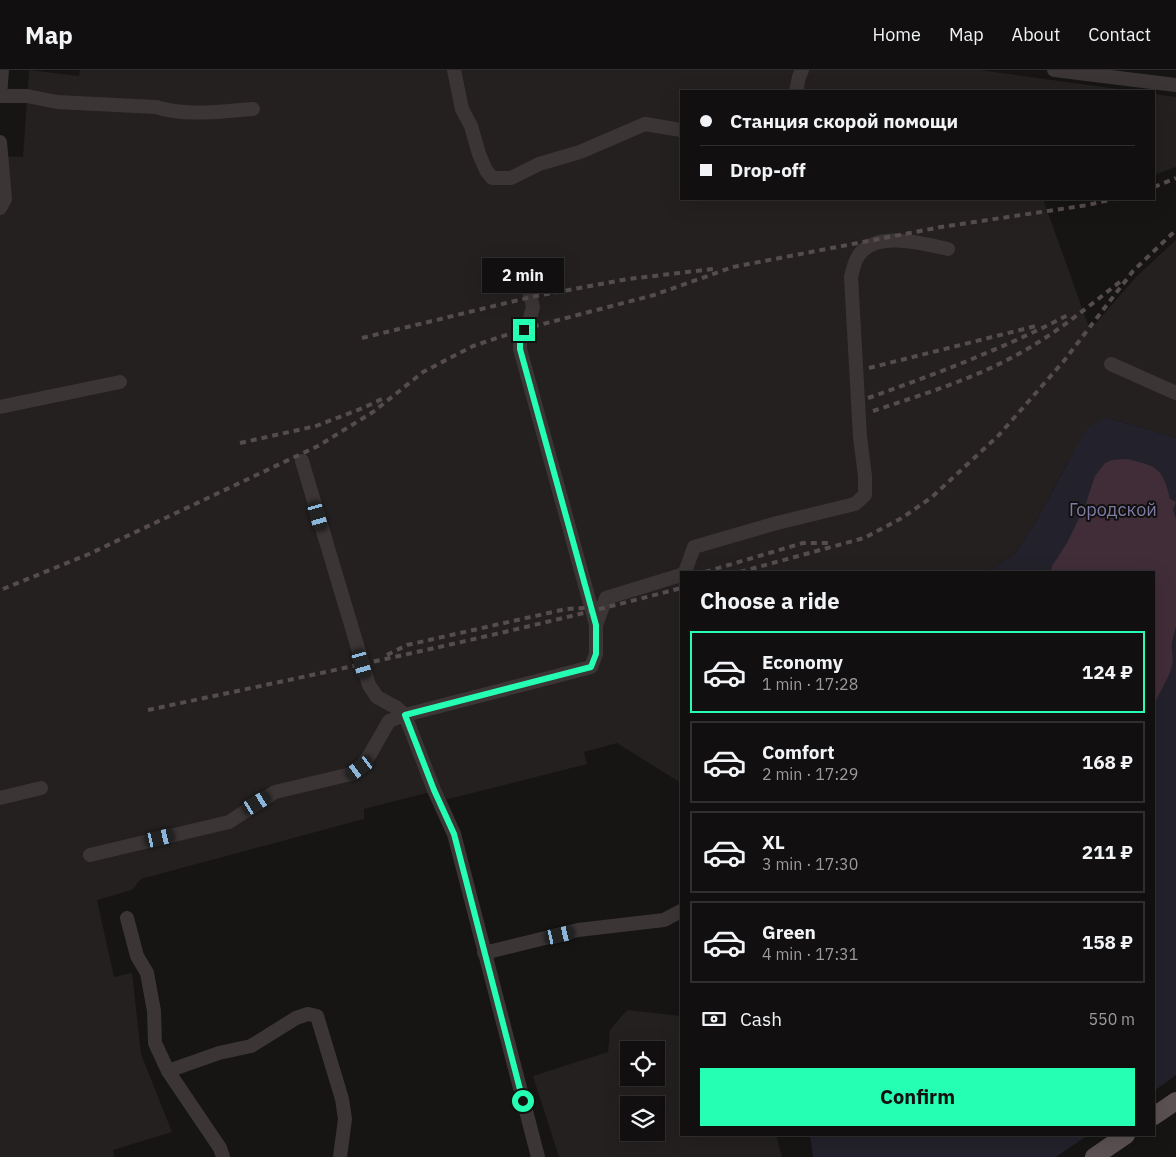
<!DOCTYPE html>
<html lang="en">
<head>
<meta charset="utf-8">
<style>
	body { margin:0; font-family:"IBM Plex Sans",sans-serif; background:#1e1d1d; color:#f1f3f6; height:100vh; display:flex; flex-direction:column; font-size:19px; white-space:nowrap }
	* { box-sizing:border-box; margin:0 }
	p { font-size:16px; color:#9c9c9e }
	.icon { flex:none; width:28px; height:28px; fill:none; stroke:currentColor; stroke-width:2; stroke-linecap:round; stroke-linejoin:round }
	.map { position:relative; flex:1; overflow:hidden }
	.details { position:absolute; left:680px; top:501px; width:475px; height:565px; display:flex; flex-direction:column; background:#110f0f; border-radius:0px; box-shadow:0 5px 20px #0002,0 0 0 1px #302f2f }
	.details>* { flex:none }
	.top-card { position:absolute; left:680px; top:20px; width:475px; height:110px; border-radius:0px; box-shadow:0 5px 20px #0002,0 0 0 1px #302f2f; display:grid; align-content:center; height:110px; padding:0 20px; background:#110f0f }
	.controls { position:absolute; left:620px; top:971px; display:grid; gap:10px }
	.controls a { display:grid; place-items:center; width:45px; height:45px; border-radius:0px; background:#110f0f; box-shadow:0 5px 20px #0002,0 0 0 1px #302f2f; font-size:25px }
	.end { position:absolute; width:22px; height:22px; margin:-11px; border:6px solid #24ffb3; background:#111; box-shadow:0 0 0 2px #111 }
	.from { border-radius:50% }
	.bubble { position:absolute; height:35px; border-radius:0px; background:#110f0f; box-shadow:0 5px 20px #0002,0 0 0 1px #302f2f; font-size:16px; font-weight:700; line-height:35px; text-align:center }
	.car { position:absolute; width:15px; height:30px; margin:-15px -8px; border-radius:6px; box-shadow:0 0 4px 1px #0007; background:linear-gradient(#222 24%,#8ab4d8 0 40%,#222 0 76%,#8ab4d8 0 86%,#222 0) }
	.top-card b { display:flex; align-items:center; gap:18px; height:48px; font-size:19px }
	.top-card b+b { border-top:1px solid #302f2f }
	.top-card i { width:12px; height:12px; background:#f1f3f6 }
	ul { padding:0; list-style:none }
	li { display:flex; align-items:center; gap:15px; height:82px; margin:0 10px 8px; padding:0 10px; border:2px solid #302f2f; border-radius:0px }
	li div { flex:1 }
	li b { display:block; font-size:19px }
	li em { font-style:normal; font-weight:700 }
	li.active { border-color:#24ffb3 }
	li>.icon { width:45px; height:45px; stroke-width:1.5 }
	h2 { padding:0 20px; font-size:22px; line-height:60px }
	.pay { display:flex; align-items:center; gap:12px; height:55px; padding:0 20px; font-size:19px }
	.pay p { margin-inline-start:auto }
	.button { display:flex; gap:10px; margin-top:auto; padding:10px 20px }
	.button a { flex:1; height:58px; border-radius:0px; background:#24ffb3; color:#111; font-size:20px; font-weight:700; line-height:58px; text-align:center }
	header { display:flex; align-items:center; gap:30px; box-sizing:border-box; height:70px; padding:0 25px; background:#110f0f; border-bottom:1px solid #302f2f }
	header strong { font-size:24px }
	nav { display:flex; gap:28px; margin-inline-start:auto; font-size:18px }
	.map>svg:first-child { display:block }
	.built { fill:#242020; fill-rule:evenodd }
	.green { fill:#23222c }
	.water { fill:#402d38 }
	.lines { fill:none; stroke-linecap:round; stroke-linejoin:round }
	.minor { stroke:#3c3536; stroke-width:14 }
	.major { stroke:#5b5153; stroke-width:18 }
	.rail { stroke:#554c4e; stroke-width:4; stroke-dasharray:6 5; stroke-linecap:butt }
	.route { stroke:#24ffb3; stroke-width:6 }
	.labels { text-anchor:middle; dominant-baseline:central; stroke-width:4; stroke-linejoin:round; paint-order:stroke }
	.park-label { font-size:18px; fill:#7d7ba4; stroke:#120f0f }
</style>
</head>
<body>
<header>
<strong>Map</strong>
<nav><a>Home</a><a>Map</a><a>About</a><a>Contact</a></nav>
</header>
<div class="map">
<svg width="1176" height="1087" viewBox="0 0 1176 1087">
	<rect width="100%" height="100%" fill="#171414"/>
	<g class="built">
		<polygon points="29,0 79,6 80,0 980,0 1132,21 681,21 681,129 1043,129 1090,260 1135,208 1176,170 1176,368 1105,347 1068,392 1036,451 1015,484 988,502 681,502 681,713 617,673 584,682 587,694 444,730 438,720 364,739 364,749 141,809 132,820 97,830 114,907 132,903 141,984 172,1062 113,1080 115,1087 0,1087 0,86 23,87"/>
		<polygon points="1154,24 1176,27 1176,97 1154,105"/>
		<path d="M627,940L681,946V1065H776L782,1087H559L533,1006L608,982L610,960ZM629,980H656V1008H629ZM629,1035H656V1062H629Z"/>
	</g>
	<g class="green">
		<polygon points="1105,347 1176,368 1176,1005 1154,1021 1154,502 988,502 1015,484 1036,451 1087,358"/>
		<polygon points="810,1065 1088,1065 1056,1087 813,1087"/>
	</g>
	<path class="water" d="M1127,389C1157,396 1163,398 1170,429L1176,432L1173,440L1176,449V556C1175,561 1173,567 1172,572C1171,580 1174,588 1172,596C1168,610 1159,622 1154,636V502H1051L1052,496L1067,473L1085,436L1095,406L1105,393L1112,390Z"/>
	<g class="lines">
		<g class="minor">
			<polyline points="454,0 462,39 471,56 479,84 486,100 492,108 511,108 539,94 580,82 645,54 681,60"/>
			<polyline points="1054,0 1176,15"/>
			<polyline points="796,21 799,7 802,0"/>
			<path d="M0,26H27L57,32L156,37C186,47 222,41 253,39"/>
			<polyline points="0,26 2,0"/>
			<polyline points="0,72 5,129 0,138"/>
			<polyline points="524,199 533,237 530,248 520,267 520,279 596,555"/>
			<polyline points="1111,294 1176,323"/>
			<polyline points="0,337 120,312"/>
			<path d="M685,502L694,477L777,453L855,434L865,425V406L860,367L851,207C853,200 854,192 859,185C876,160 924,174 948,179"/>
			<polyline points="0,728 41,718"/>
			<polyline points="90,785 229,752 275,722 351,704 360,698 369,686 389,651 405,645 397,638 377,627 369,615 302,391"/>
			<polyline points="127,848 137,886 147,903 154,941 155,973 168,1001 220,1078 223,1087"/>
			<polyline points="484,883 578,860 664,850 681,841"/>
			<polyline points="168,1001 219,983 251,976 296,948 308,944 317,946 342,1029 345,1049 340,1087"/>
			<polyline points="538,1087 454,764 434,720 405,645 591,597 596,584 596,555 606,528 681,505"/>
		</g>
		<g class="major">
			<polyline points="1154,1046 1176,1031"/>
			<polyline points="1094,1087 1126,1065"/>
		</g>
		<g class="rail">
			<polyline points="1154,117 1176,108"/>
			<polyline points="362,268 531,227 628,209 713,199"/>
			<polyline points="869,298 1036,256"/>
			<path d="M868,328C936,304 1005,278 1070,244"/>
			<path d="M873,341C918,326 964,312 1005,291C1048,270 1084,240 1121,211"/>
			<polyline points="240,373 316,356 363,338 384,328"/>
			<polyline points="705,502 803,473 832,473"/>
			<polyline points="740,502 864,468 902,448 932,427 999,365 1063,292 1133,201 1176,160"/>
			<polyline points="3,519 89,484 318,376 373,342 423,302 473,276 524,259 654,225 733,197 941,157 1088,135 1113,129"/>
			<polyline points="387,585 407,575 566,539 586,538"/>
			<path d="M148,640C326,602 505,565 681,518"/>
		</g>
	</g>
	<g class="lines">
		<polyline class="route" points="523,1031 454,764 434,720 405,645 591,597 596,584 596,555 520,279 520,267 524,260"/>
	</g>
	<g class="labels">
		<g class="park-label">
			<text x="1113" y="439">Городской</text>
		</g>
	</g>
</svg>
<div class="controls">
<a><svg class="icon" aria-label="locate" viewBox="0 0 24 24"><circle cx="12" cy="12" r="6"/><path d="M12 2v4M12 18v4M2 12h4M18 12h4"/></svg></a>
<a><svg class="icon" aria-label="layers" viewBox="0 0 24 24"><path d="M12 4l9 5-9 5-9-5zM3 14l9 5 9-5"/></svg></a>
</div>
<i class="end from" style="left:523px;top:1031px"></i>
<i class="end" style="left:524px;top:260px"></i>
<div class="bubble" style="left:482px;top:188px;width:82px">2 min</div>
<i class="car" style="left:318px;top:446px;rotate:164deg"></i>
<i class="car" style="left:362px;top:594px;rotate:164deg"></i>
<i class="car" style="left:360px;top:698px;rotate:234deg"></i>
<i class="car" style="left:257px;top:733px;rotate:59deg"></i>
<i class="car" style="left:160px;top:768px;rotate:77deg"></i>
<i class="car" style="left:560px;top:865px;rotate:77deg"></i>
<div class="top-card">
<b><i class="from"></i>Станция скорой помощи</b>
<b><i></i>Drop-off</b>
</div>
<section class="details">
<h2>Choose a ride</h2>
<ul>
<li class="active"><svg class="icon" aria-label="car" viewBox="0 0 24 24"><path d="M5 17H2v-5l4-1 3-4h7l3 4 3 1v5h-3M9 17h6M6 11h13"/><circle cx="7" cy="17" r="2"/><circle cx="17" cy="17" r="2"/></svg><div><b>Economy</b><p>1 min · 17:28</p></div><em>124 ₽</em></li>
<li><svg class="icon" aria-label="car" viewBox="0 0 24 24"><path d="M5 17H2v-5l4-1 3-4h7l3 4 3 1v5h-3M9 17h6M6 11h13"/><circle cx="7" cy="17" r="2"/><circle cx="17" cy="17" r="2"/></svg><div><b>Comfort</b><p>2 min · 17:29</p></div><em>168 ₽</em></li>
<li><svg class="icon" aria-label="car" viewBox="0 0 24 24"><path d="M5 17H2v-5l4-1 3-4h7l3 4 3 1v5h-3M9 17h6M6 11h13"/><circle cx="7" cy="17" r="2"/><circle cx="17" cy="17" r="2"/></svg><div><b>XL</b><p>3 min · 17:30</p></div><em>211 ₽</em></li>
<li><svg class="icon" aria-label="car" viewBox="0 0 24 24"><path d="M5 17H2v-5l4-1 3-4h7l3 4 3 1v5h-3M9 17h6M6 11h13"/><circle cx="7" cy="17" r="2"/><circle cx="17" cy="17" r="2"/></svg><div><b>Green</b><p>4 min · 17:31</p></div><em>158 ₽</em></li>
</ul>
<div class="pay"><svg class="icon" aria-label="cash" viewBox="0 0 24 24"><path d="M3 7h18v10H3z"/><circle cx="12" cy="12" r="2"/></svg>Cash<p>550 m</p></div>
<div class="button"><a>Confirm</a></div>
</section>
</div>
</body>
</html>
